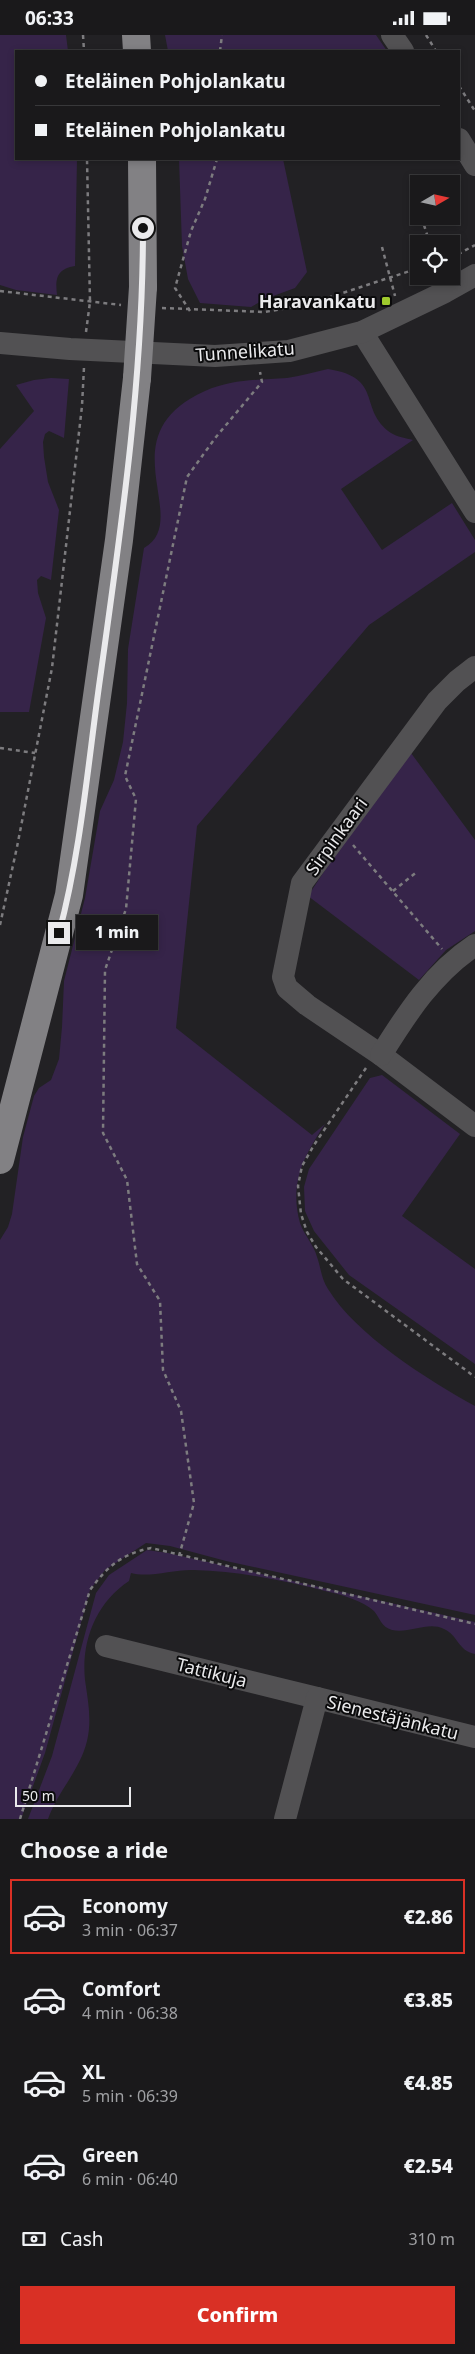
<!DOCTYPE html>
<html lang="en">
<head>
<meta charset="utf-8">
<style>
	body { margin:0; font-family:"Noto Sans",sans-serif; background:#232224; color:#f1f3f6; height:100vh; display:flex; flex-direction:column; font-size:19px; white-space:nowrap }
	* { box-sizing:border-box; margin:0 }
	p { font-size:16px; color:#9fa0a3 }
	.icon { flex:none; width:28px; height:28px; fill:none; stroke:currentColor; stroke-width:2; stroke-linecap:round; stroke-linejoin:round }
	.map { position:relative; height:1784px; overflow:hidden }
	.drawer { display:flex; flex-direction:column; background:#1a191b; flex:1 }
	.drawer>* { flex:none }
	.hud { position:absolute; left:15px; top:15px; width:445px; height:110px; border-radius:0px; box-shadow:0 2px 8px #0003,0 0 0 1px #38383a; display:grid; align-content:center; height:110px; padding:0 20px; background:#1a191b }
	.needle { width:32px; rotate:81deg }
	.fabs { position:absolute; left:410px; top:140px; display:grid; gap:10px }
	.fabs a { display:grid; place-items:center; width:50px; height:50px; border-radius:0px; background:#1a191b; box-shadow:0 2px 8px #0003,0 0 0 1px #38383a; font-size:25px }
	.scale { position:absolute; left:15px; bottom:12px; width:116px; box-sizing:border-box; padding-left:5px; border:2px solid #eaeaec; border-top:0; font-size:14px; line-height:18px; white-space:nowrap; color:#eaeaec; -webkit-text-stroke:4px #0b0b0c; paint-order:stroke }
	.end { position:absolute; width:22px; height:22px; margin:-11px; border:6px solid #eaeaec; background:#111; box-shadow:0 0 0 2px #111 }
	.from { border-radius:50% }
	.bubble { position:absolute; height:35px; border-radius:0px; background:#1a191b; box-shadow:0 2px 8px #0003,0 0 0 1px #38383a; font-size:16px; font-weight:800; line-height:35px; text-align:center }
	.hud b { display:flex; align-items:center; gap:18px; height:48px; font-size:19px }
	.hud b+b { border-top:1px solid #38383a }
	.hud i { width:12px; height:12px; background:#f1f3f6 }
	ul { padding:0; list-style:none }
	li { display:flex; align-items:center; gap:15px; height:75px; margin:0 10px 8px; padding:0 10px; border:2px solid transparent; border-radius:0px }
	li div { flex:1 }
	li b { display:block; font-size:19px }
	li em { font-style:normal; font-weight:800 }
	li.on { border-color:#d93025 }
	li>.icon { width:45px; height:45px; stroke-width:1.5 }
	h2 { padding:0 20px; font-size:22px; line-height:60px }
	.pay { display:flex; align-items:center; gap:12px; height:55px; padding:0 20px; font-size:19px }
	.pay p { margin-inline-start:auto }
	.action { display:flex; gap:10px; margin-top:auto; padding:10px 20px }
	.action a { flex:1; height:58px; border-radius:0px; background:#d93025; color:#fff; font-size:20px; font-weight:800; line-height:58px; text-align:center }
	.status { display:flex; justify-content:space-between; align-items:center; height:35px; padding:0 25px; background:#1a191b; direction:ltr }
	.status svg { height:14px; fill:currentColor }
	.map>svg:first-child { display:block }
	.green { fill:#362449 }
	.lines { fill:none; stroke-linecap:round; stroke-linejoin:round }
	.path { stroke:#7d7c7f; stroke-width:2.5; stroke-dasharray:4 4; stroke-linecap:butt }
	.minor { stroke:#525153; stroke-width:22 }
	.major { stroke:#828184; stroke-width:28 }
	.major-bridge { stroke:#828184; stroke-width:28 }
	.route { stroke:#eaeaec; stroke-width:6 }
	.poi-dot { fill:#9fca2d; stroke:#0b0b0c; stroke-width:2 }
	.labels { text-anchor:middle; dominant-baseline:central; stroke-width:4; stroke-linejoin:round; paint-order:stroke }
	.poi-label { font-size:18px; font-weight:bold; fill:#eaeaec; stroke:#0b0b0c; text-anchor:end }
	.street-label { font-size:18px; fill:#eaeaec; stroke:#0b0b0c }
</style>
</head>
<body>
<div class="status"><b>06:33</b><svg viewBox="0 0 49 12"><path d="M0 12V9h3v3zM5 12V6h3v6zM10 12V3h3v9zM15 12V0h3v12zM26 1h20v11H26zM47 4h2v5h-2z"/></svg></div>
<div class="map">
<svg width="475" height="1784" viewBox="0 0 475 1784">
	<rect width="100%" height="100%" fill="#222124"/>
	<g class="green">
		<path d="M0,0H66L68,16H16V124H77L75,231C57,234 55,243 57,260L16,255L0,250Z"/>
		<polygon points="165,0 376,0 387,16 168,16"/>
		<polygon points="179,124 283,124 307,237 295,253 265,264 251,272 200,268 188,244 182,211"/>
		<path d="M328,334C385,343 357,374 391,398C397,402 406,403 413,405L341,454L382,515L452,468L475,505V517L369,590L197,791L176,993L312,1100L325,1089C304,1121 289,1148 300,1188C304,1200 314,1210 317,1222C321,1233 321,1243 328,1254C356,1300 428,1345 475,1371V1580L226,1526L170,1511L146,1508L105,1535L90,1555L45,1718L21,1784H0V1205L8,1192L12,1179L23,1102L34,1061L39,1053L51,1045L59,1024L62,992L64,946L85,863L100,776L114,745L123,707L127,668L128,614L144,513C194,484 105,401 205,356C232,344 258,345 287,343C300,341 314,337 328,334Z"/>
		<polygon points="51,343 69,344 64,403 49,396 45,399 43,407 44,422 48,447 59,475 51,545 41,541 37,545 38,558 46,583 29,677 0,677 0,414 34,376 16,350 34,345"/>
		<polygon points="411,718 475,805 475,896 446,915 419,945 308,861 352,794"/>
		<polygon points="382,1040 460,1099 402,1181 475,1234 475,1329 349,1240 314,1196 305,1176 304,1152 309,1134 370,1043"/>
		<path d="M147,1515L168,1518L475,1587V1619C458,1616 458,1600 444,1594C428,1586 409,1599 392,1595C381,1592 380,1583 374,1576C363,1566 343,1560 329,1557C285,1546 240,1536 194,1535C174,1534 150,1543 131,1538L129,1546C96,1568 81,1606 85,1645C88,1666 92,1685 87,1706C80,1735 58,1756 48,1784H28L52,1721L96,1558L109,1540Z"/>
	</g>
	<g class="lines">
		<g class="path">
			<polyline points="83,0 84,16"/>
			<polyline points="426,0 436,16"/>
			<polyline points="220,16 222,0"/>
			<polyline points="459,51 475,76"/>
			<polyline points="424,190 430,209"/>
			<polyline points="382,212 395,261"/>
			<polyline points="451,223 475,210"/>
			<polyline points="0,256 121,270"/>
			<polyline points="162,273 265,277 309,269 419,233"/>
			<polyline points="190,276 175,253 191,196 205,164 217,124"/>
			<polyline points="86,297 90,267 87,124"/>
			<polyline points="0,713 35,718"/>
			<polyline points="353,810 442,914"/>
			<polyline points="393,856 418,836"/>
			<polyline points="0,890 17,812 52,633 82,371 84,332"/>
			<polyline points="366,1033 314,1110 302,1131 298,1151 301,1179 307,1197 316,1212 343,1244 475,1342"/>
			<polyline points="179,1521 194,1468 181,1376 163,1335 160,1266 137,1229 127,1145 103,1098 105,935 126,874 136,764 125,741 187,442 216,402 262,347 260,337"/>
			<path d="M20,1784L90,1555C107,1532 121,1519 151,1513L475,1589"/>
		</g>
		<g class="minor">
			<polyline points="392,0 403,16"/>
			<polyline points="459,104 475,130"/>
			<polyline points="362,297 475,477"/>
			<polyline points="0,308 70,314 215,321 289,316 362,297 445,257 475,240"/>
			<polyline points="475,632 457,646 437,666 302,848 283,942 287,953 307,970 381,1020 475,1091"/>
			<path d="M381,1020C407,978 433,938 475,910"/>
			<polyline points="106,1611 317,1663"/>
			<polyline points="285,1784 317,1663 475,1702"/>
		</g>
		<g class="major">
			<polyline points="136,0 137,16"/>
			<polyline points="142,124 143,252"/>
			<polyline points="0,1125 69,860 119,505 137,343"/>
		</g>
		<polyline class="major-bridge" points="137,343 143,252"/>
	</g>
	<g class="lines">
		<path class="route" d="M59,898C81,816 88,728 100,644C121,494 143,345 143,193"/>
	</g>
	<rect class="poi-dot" x="381" y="261" width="10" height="10" rx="2.5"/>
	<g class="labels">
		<g class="poi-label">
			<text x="376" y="266">Haravankatu</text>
		</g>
		<g class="street-label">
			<text transform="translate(245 316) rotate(-4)">Tunnelikatu</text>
			<text transform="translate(336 801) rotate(-54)">Sirpinkaari</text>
			<text transform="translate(212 1637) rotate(14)">Tattikuja</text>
			<text transform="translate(393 1682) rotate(14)">Sienestäjänkatu</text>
		</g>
	</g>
</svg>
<div class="fabs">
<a><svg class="needle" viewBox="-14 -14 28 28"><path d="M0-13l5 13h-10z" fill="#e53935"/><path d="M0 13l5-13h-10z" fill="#9fa0a3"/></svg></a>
<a><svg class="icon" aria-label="locate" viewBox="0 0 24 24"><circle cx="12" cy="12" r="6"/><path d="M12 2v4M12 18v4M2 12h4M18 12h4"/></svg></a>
</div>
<div class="scale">50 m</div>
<i class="end from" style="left:143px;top:193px"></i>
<i class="end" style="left:59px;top:898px"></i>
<div class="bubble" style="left:76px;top:880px;width:82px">1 min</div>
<div class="hud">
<b><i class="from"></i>Eteläinen Pohjolankatu</b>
<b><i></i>Eteläinen Pohjolankatu</b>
</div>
</div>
<section class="drawer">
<h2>Choose a ride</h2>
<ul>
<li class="on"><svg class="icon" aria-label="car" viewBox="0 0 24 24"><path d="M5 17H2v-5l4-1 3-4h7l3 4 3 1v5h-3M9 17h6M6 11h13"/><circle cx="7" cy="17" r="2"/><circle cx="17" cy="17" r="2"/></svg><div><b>Economy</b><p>3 min · 06:37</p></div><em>€2.86</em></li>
<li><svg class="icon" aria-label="car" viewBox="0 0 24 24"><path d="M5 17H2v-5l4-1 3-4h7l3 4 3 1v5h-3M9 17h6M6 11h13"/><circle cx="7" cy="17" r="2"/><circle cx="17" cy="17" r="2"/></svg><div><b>Comfort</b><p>4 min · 06:38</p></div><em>€3.85</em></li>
<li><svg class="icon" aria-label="car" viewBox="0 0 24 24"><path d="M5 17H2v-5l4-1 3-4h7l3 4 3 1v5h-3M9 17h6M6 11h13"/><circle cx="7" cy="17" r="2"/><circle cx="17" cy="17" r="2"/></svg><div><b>XL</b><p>5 min · 06:39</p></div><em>€4.85</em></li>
<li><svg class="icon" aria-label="car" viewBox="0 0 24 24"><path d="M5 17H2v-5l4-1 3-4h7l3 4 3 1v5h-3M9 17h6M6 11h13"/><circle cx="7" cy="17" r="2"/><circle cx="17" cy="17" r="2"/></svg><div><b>Green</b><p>6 min · 06:40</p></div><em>€2.54</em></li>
</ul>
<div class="pay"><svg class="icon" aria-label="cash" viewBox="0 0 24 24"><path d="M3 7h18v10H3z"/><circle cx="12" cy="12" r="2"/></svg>Cash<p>310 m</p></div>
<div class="action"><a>Confirm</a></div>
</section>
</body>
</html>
